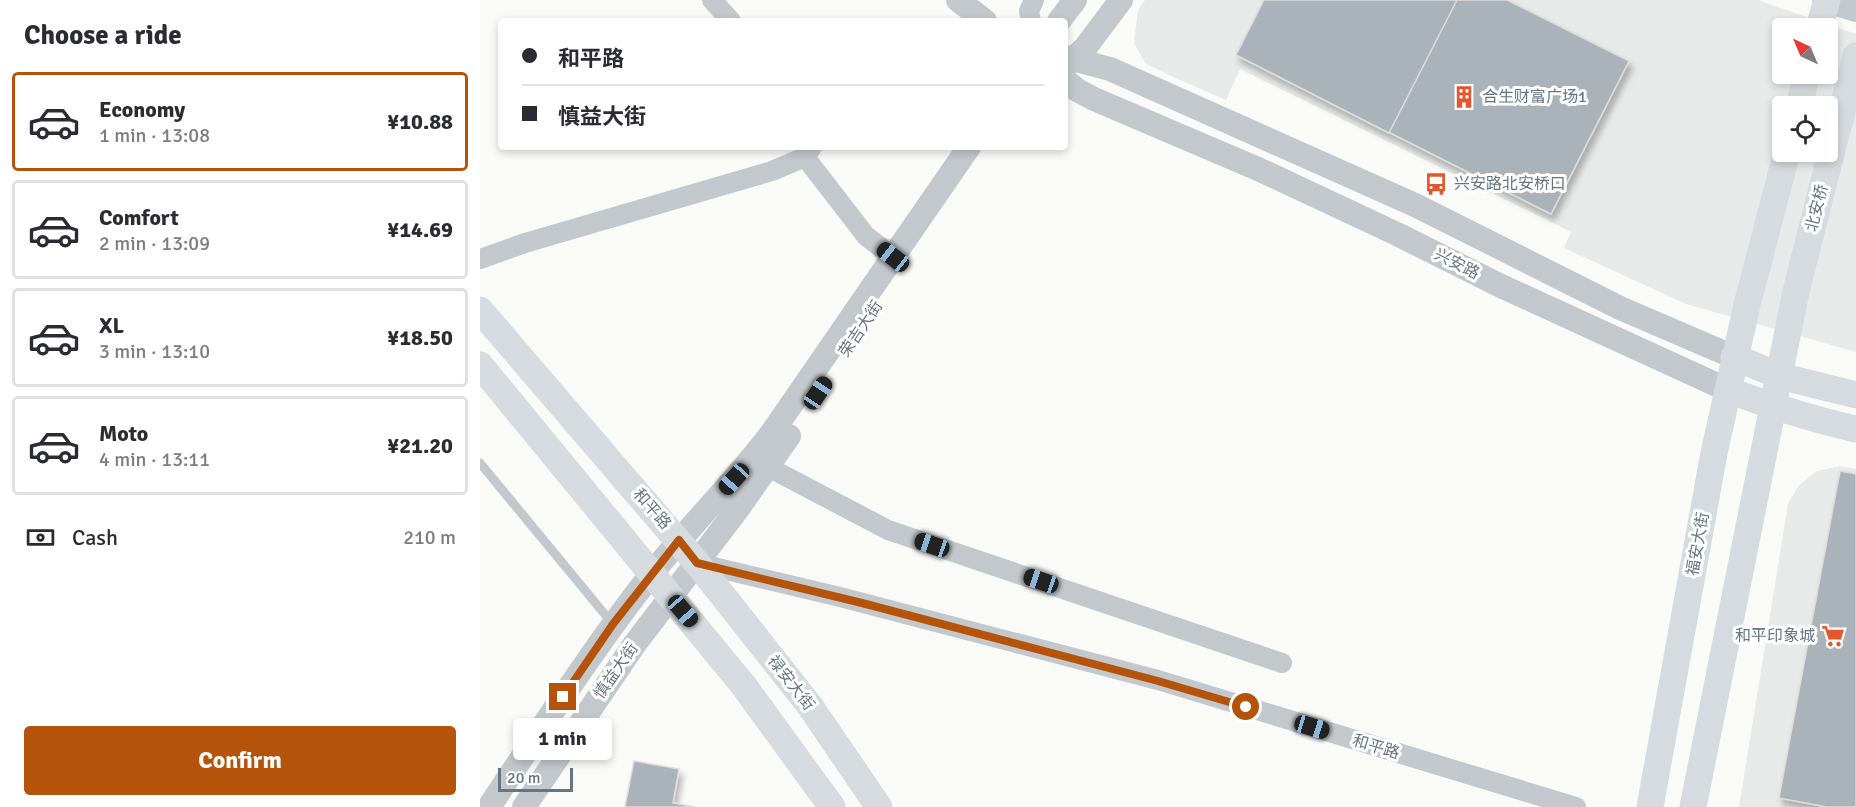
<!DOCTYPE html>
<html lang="en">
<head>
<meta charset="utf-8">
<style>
	body { margin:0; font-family:Signika,"Noto Sans SC",sans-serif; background:#f7f7f7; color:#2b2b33; height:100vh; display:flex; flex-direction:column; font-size:22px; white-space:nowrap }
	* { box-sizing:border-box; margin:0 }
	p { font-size:20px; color:#7c7c81 }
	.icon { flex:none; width:33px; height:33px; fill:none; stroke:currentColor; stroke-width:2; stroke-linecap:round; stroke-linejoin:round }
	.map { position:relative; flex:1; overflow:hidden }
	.details { display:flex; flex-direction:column; background:#fff; width:480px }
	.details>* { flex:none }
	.hud { position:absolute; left:18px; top:18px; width:570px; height:132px; border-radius:6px; box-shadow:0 3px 9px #0003; display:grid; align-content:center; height:132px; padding:0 24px; background:#fff }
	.needle { width:39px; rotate:316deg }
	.controls { position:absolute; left:1292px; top:18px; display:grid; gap:12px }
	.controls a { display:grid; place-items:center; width:66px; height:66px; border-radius:6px; background:#fff; box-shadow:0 3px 9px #0003; font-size:30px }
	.scale { position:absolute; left:18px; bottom:15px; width:75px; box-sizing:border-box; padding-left:6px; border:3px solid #657683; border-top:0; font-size:16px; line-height:21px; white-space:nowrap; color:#657683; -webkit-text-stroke:4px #fff; paint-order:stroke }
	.end { position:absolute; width:27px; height:27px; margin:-14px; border:8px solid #b45309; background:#fff; box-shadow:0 0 0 3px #fff }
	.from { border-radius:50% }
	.bubble { position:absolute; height:42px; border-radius:6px; background:#fff; box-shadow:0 3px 9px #0003; font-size:20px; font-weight:700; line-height:42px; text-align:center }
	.car { position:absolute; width:18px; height:36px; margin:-18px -9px; border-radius:8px; box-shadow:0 0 4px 2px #0007; background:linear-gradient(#222 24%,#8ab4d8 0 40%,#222 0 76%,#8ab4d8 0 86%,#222 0) }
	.hud b { display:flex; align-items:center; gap:21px; height:57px; font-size:22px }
	.hud b+b { border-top:2px solid #e1e1e2 }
	.hud i { width:15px; height:15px; background:#2b2b33 }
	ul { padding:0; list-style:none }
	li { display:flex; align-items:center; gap:18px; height:99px; margin:0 12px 9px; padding:0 12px; border:3px solid #e1e1e2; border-radius:6px }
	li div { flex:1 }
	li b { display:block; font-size:22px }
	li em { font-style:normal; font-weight:700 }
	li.active { border-color:#b45309 }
	li>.icon { width:54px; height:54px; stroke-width:1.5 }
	h2 { padding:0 24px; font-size:27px; line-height:72px }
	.pay { display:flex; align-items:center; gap:15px; height:66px; padding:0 24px; font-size:22px }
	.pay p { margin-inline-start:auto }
	.action { display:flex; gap:12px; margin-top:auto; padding:12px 24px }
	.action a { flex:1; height:69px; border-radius:6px; background:#b45309; color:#fff; font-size:24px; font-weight:700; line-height:69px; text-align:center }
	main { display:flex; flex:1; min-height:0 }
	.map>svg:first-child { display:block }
	.built { fill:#e8e9e9; fill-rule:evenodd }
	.building { fill:#aab3b9; stroke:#dcdcda; stroke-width:1.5; filter:url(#shadow) }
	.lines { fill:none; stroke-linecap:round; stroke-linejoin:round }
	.service { stroke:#c3c8cc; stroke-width:9 }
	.minor { stroke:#c3c8cc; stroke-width:20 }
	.tertiary { stroke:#c3c8cc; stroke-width:24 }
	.secondary { stroke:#d6dbdf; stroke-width:27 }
	.route { stroke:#b45309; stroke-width:8 }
	.labels { text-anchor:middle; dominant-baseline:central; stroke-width:6; stroke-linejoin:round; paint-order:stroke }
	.poi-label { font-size:16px; fill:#657683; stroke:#fff; text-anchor:start }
	.street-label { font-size:16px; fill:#657683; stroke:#fff }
</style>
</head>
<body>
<main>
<section class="details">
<h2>Choose a ride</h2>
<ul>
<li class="active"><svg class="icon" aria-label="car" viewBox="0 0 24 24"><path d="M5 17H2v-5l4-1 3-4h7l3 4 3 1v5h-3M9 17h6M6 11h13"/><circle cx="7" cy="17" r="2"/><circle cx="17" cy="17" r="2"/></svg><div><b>Economy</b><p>1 min · 13:08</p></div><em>¥10.88</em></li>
<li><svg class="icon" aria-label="car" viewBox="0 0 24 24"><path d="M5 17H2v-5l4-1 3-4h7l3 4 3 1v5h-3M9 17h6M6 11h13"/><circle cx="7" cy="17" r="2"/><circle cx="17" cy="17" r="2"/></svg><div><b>Comfort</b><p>2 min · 13:09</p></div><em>¥14.69</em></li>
<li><svg class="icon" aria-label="car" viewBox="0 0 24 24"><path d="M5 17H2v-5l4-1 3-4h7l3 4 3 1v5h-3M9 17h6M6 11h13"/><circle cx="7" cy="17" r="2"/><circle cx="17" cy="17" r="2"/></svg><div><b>XL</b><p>3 min · 13:10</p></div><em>¥18.50</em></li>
<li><svg class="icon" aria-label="car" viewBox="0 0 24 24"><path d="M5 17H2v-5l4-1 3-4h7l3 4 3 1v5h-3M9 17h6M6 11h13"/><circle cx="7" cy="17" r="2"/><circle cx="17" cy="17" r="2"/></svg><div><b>Moto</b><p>4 min · 13:11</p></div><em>¥21.20</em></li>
</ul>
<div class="pay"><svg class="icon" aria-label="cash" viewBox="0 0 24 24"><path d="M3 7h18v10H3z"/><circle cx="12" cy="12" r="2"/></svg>Cash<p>210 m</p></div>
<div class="action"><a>Confirm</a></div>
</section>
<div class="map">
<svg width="1376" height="807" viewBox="0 0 1376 807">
	<defs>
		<filter id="shadow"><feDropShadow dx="3.5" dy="6" stdDeviation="3" flood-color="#0004"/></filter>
	</defs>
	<rect width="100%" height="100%" fill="#fafaf8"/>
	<g class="built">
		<path d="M665,0H1278L1376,34V352L1206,304L1084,248L1091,232L760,69L746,100L691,76L665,63L654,43L658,10ZM1302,28H1347V74H1302ZM1302,106H1347V152H1302Z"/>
		<polygon points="1360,466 1376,469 1376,807 1259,807 1308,504 1319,485 1337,471"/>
	</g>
	<g class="building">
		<polygon points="784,0 1027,0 1149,61 1071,214 756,55"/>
		<polygon points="784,0 977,0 909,133 756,55"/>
		<polygon points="1360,471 1376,474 1376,807 1347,807 1299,798"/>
		<polygon points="154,761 199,769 193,803 215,807 145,807"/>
	</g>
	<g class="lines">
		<polyline class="service" points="0,463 132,623"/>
		<g class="minor">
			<polyline points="232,0 251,21"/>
			<polyline points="551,21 549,11 554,0"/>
			<polyline points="325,157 386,236 413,257"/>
			<polyline points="0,259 45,243 292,171 325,157 332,147"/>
			<polyline points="288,467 408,530 802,663"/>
			<polyline points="217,563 360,597 678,680 1096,807"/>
		</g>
		<g class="tertiary">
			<polyline points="478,0 505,21"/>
			<polyline points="1344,0 1376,10"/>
			<polyline points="579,21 595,0"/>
			<polyline points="585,57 630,69 935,205 1140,308 1254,357"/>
			<polyline points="585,66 605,48 641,0"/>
			<polyline points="585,80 597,90 614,99 778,169 919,235 1021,286 1248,390"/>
			<path d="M9,807C62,728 114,647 173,572C211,525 254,482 291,434L489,147"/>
			<polyline points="44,807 154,645 257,510 309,436"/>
		</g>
		<g class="secondary">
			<polyline points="1339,28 1347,0"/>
			<polyline points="1319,106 1327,74"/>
			<polyline points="0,310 217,563 330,706 399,807"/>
			<polyline points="1254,357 1300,376 1376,395"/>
			<polyline points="0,365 264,686 352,807"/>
			<path d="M1248,390C1290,406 1332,419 1376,429"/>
			<polyline points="1170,807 1234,453 1267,305 1307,152"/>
			<polyline points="1213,807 1316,291 1376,56"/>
		</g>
	</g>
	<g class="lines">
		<polyline class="route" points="83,697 133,624 199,540 217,563 382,603 678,681 766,707"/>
	</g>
	<defs>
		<g id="building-bare" transform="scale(1.8)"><path d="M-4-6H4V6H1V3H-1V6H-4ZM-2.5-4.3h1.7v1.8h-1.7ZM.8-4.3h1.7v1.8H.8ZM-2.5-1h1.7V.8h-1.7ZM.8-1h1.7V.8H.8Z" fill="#e4572e" stroke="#fff" stroke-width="2.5" paint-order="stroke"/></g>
		<g id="bus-bare" transform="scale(1.8)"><path d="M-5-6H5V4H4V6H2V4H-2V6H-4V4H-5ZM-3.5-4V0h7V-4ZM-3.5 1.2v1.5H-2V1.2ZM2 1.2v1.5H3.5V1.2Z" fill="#e4572e" stroke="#fff" stroke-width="2.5" paint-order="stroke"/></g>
		<g id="supermarket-bare" transform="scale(1.8)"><path d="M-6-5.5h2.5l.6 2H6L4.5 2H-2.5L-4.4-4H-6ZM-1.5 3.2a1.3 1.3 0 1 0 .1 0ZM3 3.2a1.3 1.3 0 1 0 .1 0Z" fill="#e4572e" stroke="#fff" stroke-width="2.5" paint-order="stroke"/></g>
	</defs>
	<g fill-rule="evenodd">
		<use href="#building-bare" x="984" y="97"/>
		<use href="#bus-bare" x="956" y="184"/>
		<use href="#supermarket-bare" x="1353" y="636"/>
	</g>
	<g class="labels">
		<g class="poi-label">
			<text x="1002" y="97">合生财富广场1</text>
			<text x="974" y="184">兴安路北安桥口</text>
			<text x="1335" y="636" text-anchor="end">和平印象城</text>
		</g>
		<g class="street-label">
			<text transform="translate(1337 208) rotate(-76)">北安桥</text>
			<text transform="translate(977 264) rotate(27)">兴安路</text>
			<text transform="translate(381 329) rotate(-56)">荣吉大街</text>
			<text transform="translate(172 509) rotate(49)">和平路</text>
			<text transform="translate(1218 544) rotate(-80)">福安大街</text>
			<text transform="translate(136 671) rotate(-55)">慎益大街</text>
			<text transform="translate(311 683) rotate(52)">禄安大街</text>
			<text transform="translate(896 747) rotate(17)">和平路</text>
		</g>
	</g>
</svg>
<div class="controls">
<a><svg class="needle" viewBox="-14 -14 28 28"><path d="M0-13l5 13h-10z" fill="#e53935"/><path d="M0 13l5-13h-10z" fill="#7c7c81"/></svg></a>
<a><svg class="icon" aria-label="locate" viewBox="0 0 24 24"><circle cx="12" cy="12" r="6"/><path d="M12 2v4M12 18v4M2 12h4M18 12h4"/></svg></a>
</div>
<div class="scale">20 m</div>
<i class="end from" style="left:766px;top:707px"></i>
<i class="end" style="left:83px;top:697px"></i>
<div class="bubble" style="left:33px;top:718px;width:99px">1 min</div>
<i class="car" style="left:413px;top:257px;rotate:308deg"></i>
<i class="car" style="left:338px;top:393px;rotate:34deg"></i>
<i class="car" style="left:254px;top:479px;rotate:222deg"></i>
<i class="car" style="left:452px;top:545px;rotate:289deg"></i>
<i class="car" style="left:561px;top:581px;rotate:289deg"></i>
<i class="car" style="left:203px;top:611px;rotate:139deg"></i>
<i class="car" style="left:832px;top:727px;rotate:107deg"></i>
<div class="hud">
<b><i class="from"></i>和平路</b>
<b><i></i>慎益大街</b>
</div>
</div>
</main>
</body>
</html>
